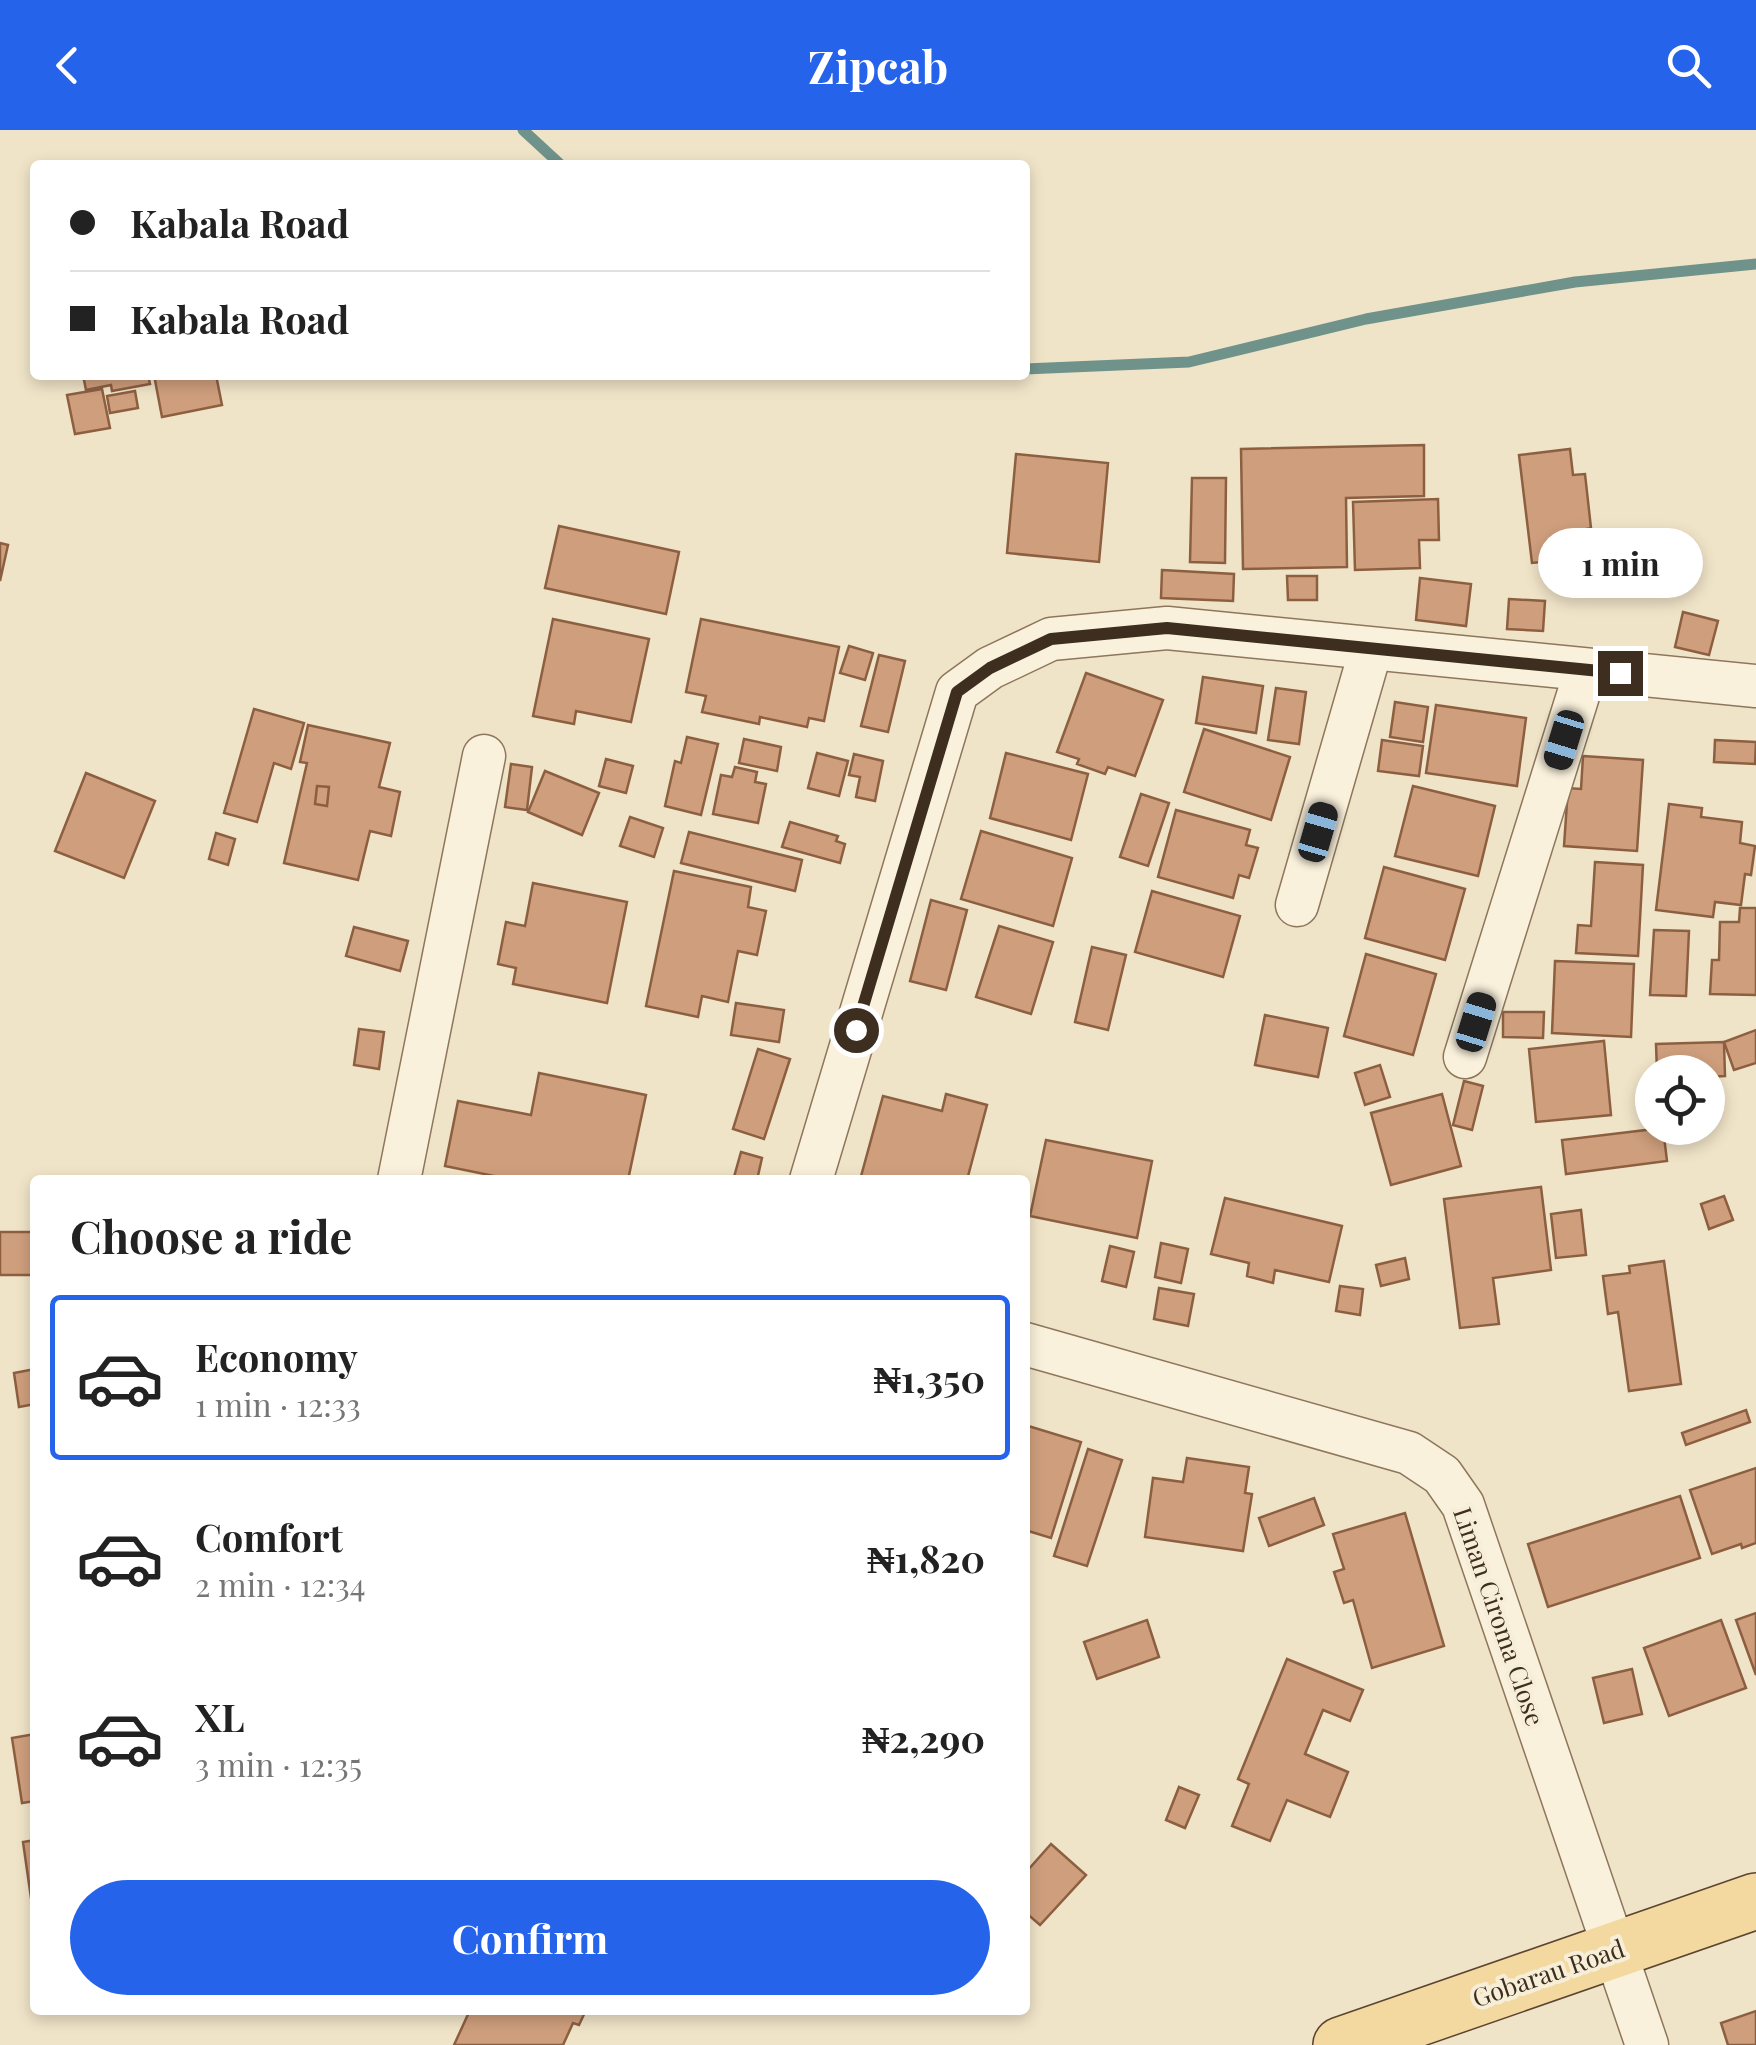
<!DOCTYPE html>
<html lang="en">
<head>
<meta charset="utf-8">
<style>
	body { margin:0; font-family:"Playfair Display",serif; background:#f2f2f2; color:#222; height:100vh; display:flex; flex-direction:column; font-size:38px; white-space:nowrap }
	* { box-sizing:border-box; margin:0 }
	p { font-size:32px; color:#767676 }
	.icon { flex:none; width:55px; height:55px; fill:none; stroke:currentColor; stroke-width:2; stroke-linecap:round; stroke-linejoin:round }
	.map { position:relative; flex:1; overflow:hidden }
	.sheet { position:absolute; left:30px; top:1045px; width:1000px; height:840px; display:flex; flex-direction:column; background:#fff; border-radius:10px; box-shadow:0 5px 15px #0003 }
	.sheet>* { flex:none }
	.banner { position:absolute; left:30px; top:30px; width:1000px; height:220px; border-radius:10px; box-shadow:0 5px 15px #0003; display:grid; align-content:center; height:220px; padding:0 40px; background:#fff }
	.tools { position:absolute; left:1635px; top:925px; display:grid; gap:20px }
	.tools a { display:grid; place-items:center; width:90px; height:90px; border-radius:50%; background:#fff; box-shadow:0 5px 15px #0003; font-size:50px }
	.end { position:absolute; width:45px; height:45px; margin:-22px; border:12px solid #3d2e20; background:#fff; box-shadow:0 0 0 5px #fff }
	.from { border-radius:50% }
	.bubble { position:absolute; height:70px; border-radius:35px; background:#fff; box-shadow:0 5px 15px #0003; font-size:32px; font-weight:700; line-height:70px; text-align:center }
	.car { position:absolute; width:30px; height:60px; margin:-30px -15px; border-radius:12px; box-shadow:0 0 8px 2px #0007; background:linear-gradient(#222 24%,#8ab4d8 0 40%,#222 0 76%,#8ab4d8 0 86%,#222 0) }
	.banner b { display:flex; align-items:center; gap:35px; height:95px; font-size:38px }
	.banner b+b { border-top:2px solid #e0e0e0 }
	.banner i { width:25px; height:25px; background:#222 }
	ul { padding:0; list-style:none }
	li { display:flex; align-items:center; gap:30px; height:165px; margin:0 20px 15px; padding:0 20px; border:5px solid transparent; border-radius:10px }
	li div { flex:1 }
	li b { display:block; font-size:38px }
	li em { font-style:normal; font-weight:700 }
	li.current { border-color:#2563eb }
	li>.icon { width:90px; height:90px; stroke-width:1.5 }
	h2 { padding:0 40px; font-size:45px; line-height:120px }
	.action { display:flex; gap:20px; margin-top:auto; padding:20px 40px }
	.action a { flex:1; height:115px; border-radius:60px; background:#2563eb; color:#fff; font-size:40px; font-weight:700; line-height:115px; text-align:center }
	header { display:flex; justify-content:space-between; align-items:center; height:130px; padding:0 40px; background:#2563eb; color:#fff; font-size:45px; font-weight:700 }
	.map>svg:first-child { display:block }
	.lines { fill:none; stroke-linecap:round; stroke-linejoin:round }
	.stream { stroke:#6f938a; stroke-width:11 }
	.building { fill:#cf9f7d; stroke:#8d5f41; stroke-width:2.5 }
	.minor-casing { stroke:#8d765c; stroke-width:45 }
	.primary-casing { stroke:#5b4430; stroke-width:58 }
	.minor { stroke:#faf1dc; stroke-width:42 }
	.primary { stroke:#f3d9a0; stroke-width:55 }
	.route { stroke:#3d2e20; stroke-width:12 }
	.labels { text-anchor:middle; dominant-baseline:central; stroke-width:8; stroke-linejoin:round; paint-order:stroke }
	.street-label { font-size:25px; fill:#3d2e20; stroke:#f7eed8 }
</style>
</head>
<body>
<header><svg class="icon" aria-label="back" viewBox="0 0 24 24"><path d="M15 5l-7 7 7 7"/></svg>Zipcab<svg class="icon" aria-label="search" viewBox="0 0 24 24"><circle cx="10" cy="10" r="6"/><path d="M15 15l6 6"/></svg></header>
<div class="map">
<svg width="1756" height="1915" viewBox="0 0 1756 1915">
	<rect width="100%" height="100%" fill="#f0e4c8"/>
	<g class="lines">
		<g class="stream">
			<polyline points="523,0 561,35"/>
			<polyline points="1025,239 1189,232 1366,189 1575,152 1756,134"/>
		</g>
	</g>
	<g class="building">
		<polygon points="83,245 148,245 150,254 112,261 111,255 86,260"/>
		<polygon points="154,245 216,245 222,275 162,287"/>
		<polygon points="102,259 110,298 75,304 67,265"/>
		<polygon points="135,261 138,278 110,283 107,266"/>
		<polygon points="1424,315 1424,366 1346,368 1347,437 1243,439 1241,319"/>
		<polygon points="1570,319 1573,345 1585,344 1591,398 1587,399 1590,426 1574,429 1575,434 1552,437 1552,431 1532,433 1519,325"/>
		<polygon points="1016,324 1108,333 1099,432 1007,423"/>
		<polygon points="1192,348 1226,348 1225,433 1190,432"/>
		<polygon points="1438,369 1439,410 1419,410 1420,438 1355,440 1353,372"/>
		<polygon points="559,396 679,422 666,484 545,458"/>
		<polygon points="0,413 8,415 0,451"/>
		<polygon points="1162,440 1234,444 1233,471 1161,468"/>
		<polygon points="1287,446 1317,446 1317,470 1288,470"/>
		<polygon points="1420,448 1471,454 1466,496 1416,490"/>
		<polygon points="1509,469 1545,471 1543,501 1507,499"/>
		<polygon points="1683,482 1718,491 1709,525 1675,517"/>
		<polygon points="553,489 649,509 631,592 576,581 574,594 533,586"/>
		<polygon points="701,489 839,517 824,591 809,588 807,597 760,587 759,594 702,582 706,566 686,562"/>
		<polygon points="849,516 873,523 865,550 840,543"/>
		<polygon points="879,525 905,531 888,602 861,596"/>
		<polygon points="1086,543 1163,570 1135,646 1108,637 1105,644 1077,634 1079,629 1057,622"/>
		<polygon points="1203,547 1263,556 1256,603 1196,593"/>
		<polygon points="1276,558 1306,562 1299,614 1268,610"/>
		<polygon points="1395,572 1428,577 1423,612 1390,607"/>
		<polygon points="1436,575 1526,588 1517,656 1426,643"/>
		<polygon points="254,579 304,593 291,639 274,633 257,692 224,683"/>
		<polygon points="308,595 390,613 379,657 400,662 391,706 370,701 358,750 284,733 307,633 300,632"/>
		<polygon points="1204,599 1290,627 1271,690 1184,662"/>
		<polygon points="687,607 718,614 701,685 665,676 675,631 681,633"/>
		<polygon points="744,609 781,617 777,641 739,633"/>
		<polygon points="1382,610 1423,616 1419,646 1378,641"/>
		<polygon points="1715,610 1756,612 1755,634 1714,632"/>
		<polygon points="817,623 848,631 839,666 808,658"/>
		<polygon points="1006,623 1088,644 1071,710 990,688"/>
		<polygon points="854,624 883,631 875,671 856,667 860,647 849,645"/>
		<polygon points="1583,626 1643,630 1637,721 1564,716 1568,658 1581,659"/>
		<polygon points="606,629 633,636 626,663 599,656"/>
		<polygon points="511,634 532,637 527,680 505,677"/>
		<polygon points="735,637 757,642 755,652 766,654 758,693 713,684 721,645 732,647"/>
		<polygon points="545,641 599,663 582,705 528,682"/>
		<polygon points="86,643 155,671 124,748 55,721"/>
		<polygon points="317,656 329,657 327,676 315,674"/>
		<polygon points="1413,656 1495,676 1478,746 1395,726"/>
		<polygon points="1141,664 1169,673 1148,736 1120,727"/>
		<polygon points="1669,674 1702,678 1701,687 1742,692 1740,713 1755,716 1751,745 1745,744 1741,775 1715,772 1713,787 1656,780"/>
		<polygon points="1176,680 1250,700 1246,715 1258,718 1249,748 1239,745 1233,768 1158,747"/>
		<polygon points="630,687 663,698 654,727 620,716"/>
		<polygon points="790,692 838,706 836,711 845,714 840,733 782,717"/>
		<polygon points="981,701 1072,728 1053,796 961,769"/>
		<polygon points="689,702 802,730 795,761 681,733"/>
		<polygon points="216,703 235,709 228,735 209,729"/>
		<polygon points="1595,732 1643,735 1638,826 1576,823 1578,795 1591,796"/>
		<polygon points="1384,737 1465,759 1445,830 1365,808"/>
		<polygon points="674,741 751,757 748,777 766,781 757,825 738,821 728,872 702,866 698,887 646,876"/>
		<polygon points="533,753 627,772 607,873 513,854 516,838 498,834 506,792 525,796"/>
		<polygon points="1152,761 1240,786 1223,847 1135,822"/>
		<polygon points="931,770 967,780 946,860 910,851"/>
		<polygon points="1740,778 1756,778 1756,865 1710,864 1712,830 1719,830 1720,792 1739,792"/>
		<polygon points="999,796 1053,812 1031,884 976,867"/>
		<polygon points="354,797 408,811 400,841 346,826"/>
		<polygon points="1654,800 1689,801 1686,866 1650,865"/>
		<polygon points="1092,817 1126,825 1108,900 1075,892"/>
		<polygon points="1366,824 1436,844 1413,925 1344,906"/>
		<polygon points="1555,831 1634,834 1631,907 1552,903"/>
		<polygon points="736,873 784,880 779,912 731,905"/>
		<polygon points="1503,882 1544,882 1543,908 1503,907"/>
		<polygon points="1265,885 1328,898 1318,947 1255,935"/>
		<polygon points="359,899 384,902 379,939 354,935"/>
		<polygon points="1756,900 1756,933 1734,940 1724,912"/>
		<polygon points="1604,911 1611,985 1536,992 1529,919"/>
		<polygon points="1724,912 1725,946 1708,947 1708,942 1657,942 1656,914"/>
		<polygon points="758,919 790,929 764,1009 733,999"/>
		<polygon points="1380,935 1390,967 1365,975 1355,943"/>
		<polygon points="539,943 646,965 628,1050 514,1050 445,1036 458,971 531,985"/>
		<polygon points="1464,951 1483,956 1472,1000 1453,995"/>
		<polygon points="946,964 987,975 967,1050 860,1050 883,966 942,981"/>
		<polygon points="1442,964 1461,1036 1391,1055 1371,983"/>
		<polygon points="1663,998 1667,1031 1566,1044 1562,1010"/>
		<polygon points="1046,1010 1152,1031 1137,1108 1030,1086"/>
		<polygon points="741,1022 762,1028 757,1050 734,1047"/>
		<polygon points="1541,1057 1551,1140 1493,1148 1499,1194 1460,1198 1444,1069"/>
		<polygon points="1724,1066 1733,1090 1709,1099 1701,1074"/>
		<polygon points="1225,1068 1342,1096 1329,1152 1275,1140 1273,1153 1247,1146 1249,1133 1211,1124"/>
		<polygon points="1581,1080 1586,1125 1556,1128 1551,1084"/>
		<rect x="0" y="1102" width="35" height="43"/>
		<polygon points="1161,1113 1188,1119 1181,1153 1155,1147"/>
		<polygon points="1110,1116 1134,1122 1126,1157 1102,1151"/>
		<polygon points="1405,1128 1409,1149 1381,1156 1376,1135"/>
		<polygon points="1664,1131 1681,1254 1629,1261 1618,1182 1608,1184 1603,1146 1630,1143 1629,1136"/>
		<polygon points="1340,1156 1363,1159 1360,1185 1336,1181"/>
		<polygon points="1159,1158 1194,1164 1188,1196 1154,1189"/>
		<polygon points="35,1239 35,1274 19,1277 14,1243"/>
		<polygon points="1746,1280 1750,1292 1686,1315 1682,1303"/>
		<polygon points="1025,1295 1081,1312 1051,1408 1025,1400"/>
		<polygon points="1088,1319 1122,1330 1087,1436 1054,1426"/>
		<polygon points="1187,1328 1249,1337 1245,1363 1252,1364 1243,1421 1145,1407 1153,1348 1183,1352"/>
		<polygon points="1756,1338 1756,1413 1742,1418 1741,1414 1712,1424 1690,1360"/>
		<polygon points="1680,1366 1700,1428 1548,1477 1528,1414"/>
		<polygon points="1314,1368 1324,1395 1269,1416 1259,1388"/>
		<polygon points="1405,1383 1444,1516 1372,1538 1353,1470 1344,1473 1334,1442 1344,1439 1333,1404"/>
		<polygon points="1756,1483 1756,1545 1736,1490"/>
		<polygon points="1147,1490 1159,1527 1097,1549 1084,1512"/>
		<polygon points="1721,1490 1746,1558 1669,1586 1644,1518"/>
		<polygon points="1287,1529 1363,1560 1350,1591 1323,1580 1305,1624 1348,1642 1330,1687 1287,1670 1270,1711 1232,1696 1249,1654 1238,1649"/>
		<polygon points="1632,1539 1642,1584 1604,1593 1593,1548"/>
		<polygon points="35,1604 35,1671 22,1673 12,1608"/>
		<polygon points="1179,1657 1199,1665 1185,1698 1166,1690"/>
		<polygon points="35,1710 35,1775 32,1775 23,1712"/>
		<polygon points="1051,1714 1086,1745 1040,1795 1025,1782 1025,1738 1027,1741"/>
		<polygon points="470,1880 586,1880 579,1895 573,1893 563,1915 454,1915"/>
		<polygon points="1756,1881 1756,1915 1728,1915 1721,1893"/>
	</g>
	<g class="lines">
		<g class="minor-casing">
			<g id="minor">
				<polyline points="1297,775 1371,519"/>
				<polyline points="1465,927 1586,540"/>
				<polyline points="399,1050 484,626"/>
				<polyline points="811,1050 957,562 990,538 1051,509 1167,498 1756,556"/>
				<polyline points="1025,1214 1409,1323 1442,1345 1463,1375 1647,1915"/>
			</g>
		</g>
		<g class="primary-casing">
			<polyline id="primary" points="1341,1915 1756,1771"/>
		</g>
		<use href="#minor" class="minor"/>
		<use href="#primary" class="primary"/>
	</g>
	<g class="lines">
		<polyline class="route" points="856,900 957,562 990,538 1051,509 1167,498 1620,543"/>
	</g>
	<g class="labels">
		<g class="street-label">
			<text transform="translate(1500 1486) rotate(71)">Liman Ciroma Close</text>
			<text transform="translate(1548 1842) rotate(-19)">Gobarau Road</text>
		</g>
	</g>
</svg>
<div class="tools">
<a><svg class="icon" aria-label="locate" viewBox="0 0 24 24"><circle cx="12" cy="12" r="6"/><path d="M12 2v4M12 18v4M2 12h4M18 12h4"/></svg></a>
</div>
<i class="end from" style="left:856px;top:900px"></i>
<i class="end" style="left:1620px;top:543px"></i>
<div class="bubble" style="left:1538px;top:398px;width:165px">1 min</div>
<i class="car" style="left:1564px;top:610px;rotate:197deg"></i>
<i class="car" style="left:1318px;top:702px;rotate:16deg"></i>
<i class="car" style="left:1476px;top:892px;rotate:17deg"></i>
<div class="banner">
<b><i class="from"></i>Kabala Road</b>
<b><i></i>Kabala Road</b>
</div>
<section class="sheet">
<h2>Choose a ride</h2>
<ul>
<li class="current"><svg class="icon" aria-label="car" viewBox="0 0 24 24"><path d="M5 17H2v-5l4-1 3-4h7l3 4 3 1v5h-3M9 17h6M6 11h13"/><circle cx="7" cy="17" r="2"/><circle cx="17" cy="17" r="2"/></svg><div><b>Economy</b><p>1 min · 12:33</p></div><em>₦1,350</em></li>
<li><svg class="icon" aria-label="car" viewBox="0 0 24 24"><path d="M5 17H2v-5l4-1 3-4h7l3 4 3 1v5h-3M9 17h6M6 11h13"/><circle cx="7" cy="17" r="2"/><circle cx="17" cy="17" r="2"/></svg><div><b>Comfort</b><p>2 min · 12:34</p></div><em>₦1,820</em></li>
<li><svg class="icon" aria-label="car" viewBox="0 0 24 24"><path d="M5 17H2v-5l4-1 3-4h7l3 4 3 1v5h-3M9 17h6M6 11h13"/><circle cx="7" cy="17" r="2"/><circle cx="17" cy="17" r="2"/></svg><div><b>XL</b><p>3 min · 12:35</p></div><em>₦2,290</em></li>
</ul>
<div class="action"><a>Confirm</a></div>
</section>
</div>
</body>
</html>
